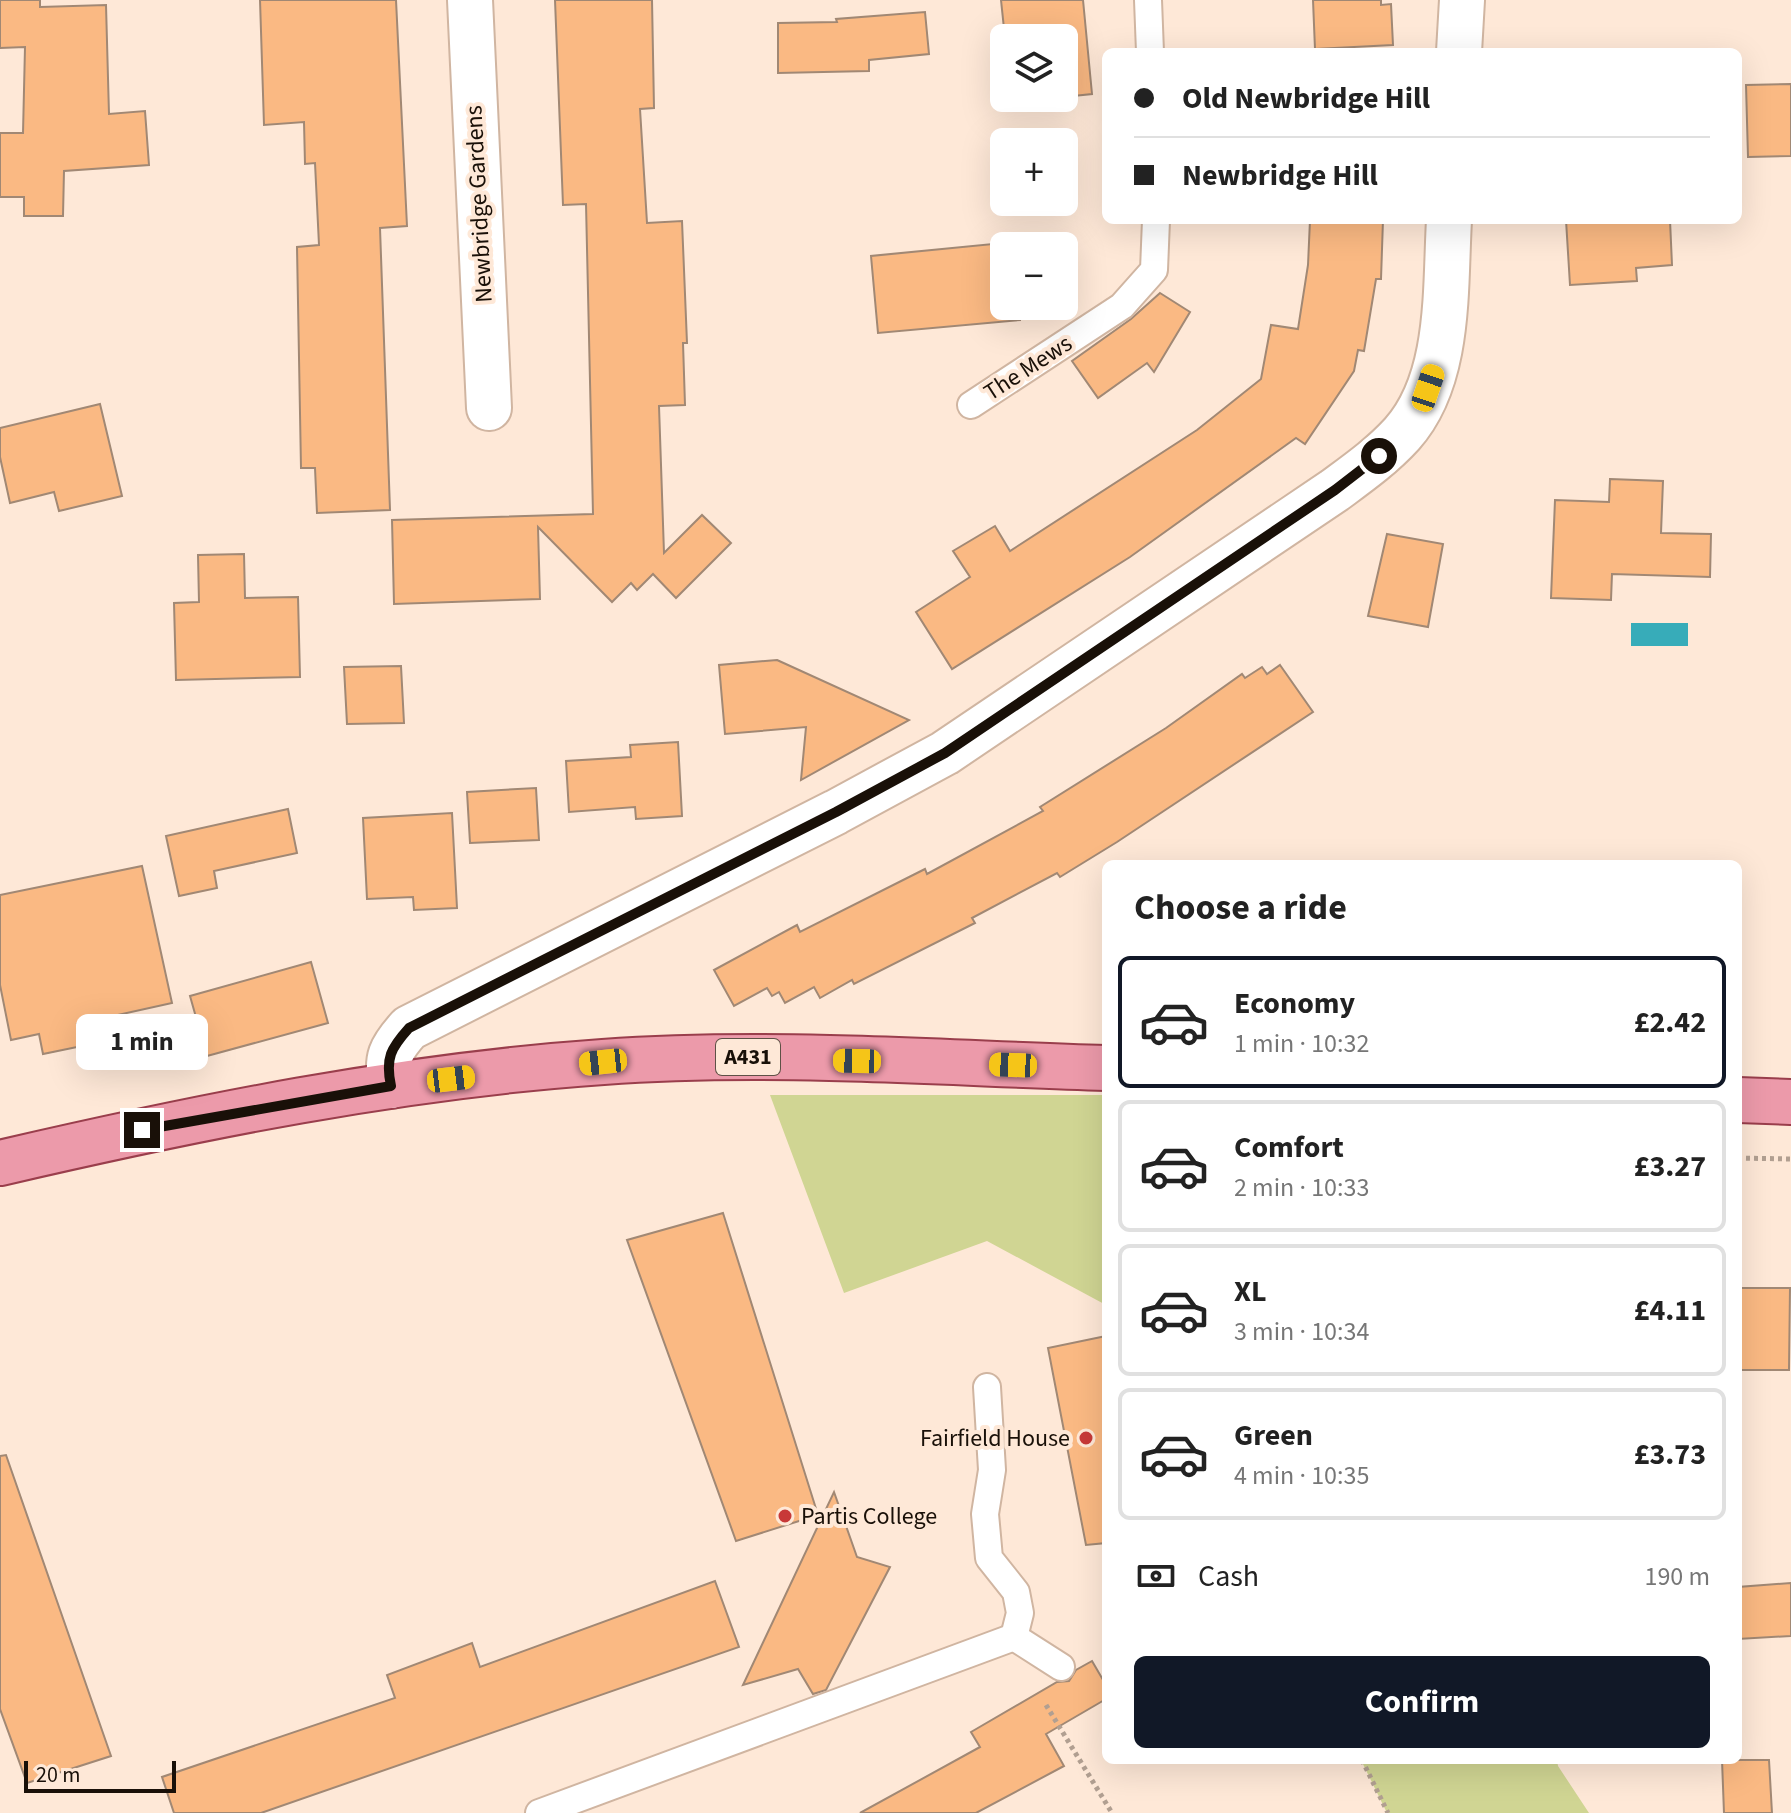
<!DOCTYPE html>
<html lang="en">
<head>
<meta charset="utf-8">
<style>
	body { margin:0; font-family:"Source Sans 3",sans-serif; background:#f2f2f2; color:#222; height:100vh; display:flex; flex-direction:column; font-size:30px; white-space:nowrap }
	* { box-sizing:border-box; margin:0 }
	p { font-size:26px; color:#767676 }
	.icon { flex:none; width:44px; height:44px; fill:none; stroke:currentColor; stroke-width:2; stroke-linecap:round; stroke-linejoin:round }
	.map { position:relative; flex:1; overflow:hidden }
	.drawer { position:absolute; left:1102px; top:860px; width:640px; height:904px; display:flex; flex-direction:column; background:#fff; border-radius:12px; box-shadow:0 8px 32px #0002 }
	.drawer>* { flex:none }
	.guide { position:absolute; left:1102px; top:48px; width:640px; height:176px; border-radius:12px; box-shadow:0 8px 32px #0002; display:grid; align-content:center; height:176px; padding:0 32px; background:#fff }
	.fabs { position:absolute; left:990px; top:24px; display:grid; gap:16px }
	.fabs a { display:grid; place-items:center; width:88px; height:88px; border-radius:12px; background:#fff; box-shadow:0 8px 32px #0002; font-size:40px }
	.scale { position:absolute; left:24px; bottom:20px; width:152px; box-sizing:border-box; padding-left:8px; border:4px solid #191008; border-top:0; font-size:22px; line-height:28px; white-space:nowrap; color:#191008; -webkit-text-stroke:6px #fee8d7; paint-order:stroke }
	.end { position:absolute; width:36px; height:36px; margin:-18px; border:10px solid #191008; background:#fff; box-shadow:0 0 0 4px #fff }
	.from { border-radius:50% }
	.bubble { position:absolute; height:56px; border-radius:12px; background:#fff; box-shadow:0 8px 32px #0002; font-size:26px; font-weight:700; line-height:56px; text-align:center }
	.car { position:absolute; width:24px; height:48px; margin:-24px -12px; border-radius:10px; box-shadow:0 0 6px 2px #0007; background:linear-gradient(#f5c518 24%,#345 0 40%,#f5c518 0 76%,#345 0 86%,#f5c518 0) }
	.guide b { display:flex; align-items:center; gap:28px; height:76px; font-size:30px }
	.guide b+b { border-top:2px solid #e0e0e0 }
	.guide i { width:20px; height:20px; background:#222 }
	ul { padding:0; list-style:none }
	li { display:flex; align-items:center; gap:24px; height:132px; margin:0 16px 12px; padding:0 16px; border:4px solid #e0e0e0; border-radius:12px }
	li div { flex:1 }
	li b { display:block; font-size:30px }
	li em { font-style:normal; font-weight:700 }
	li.on { border-color:#111827 }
	li>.icon { width:72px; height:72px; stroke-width:1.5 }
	h2 { padding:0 32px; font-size:36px; line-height:96px }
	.pay { display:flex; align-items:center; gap:20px; height:88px; padding:0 32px; font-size:30px }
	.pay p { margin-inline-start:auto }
	.button { display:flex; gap:16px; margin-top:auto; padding:16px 32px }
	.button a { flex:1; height:92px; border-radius:12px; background:#111827; color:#fff; font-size:32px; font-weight:700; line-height:92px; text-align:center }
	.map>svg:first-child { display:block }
	.green { fill:#d0d593 }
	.water { fill:#37acb9 }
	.building { fill:#fab983; stroke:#a18874; stroke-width:2 }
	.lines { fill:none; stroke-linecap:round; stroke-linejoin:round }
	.service-casing { stroke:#d0b5a1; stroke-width:30 }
	.minor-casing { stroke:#d0b5a1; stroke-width:48 }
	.primary-casing { stroke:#9a3e4c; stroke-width:48 }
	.path { stroke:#b19f91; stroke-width:5; stroke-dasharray:4 4; stroke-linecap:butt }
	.service { stroke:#fff; stroke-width:26 }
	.minor { stroke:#fff; stroke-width:44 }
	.primary { stroke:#ec9aaa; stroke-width:44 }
	.route { stroke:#191008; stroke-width:10 }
	.poi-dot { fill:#c83938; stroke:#fee8d7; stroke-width:3 }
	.labels { text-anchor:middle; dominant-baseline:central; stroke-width:8; stroke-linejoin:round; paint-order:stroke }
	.shield { fill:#fee8d7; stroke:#5e5146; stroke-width:2 }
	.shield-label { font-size:22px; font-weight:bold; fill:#191008 }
	.street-label { font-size:24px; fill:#191008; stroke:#fee8d7 }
	.poi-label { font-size:24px; fill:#191008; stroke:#fee8d7; text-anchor:end }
</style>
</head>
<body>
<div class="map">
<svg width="1791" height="1813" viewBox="0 0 1791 1813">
	<rect width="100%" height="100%" fill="#fee8d7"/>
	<g class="green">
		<polygon points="770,1095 1106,1095 1106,1305 987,1241 844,1293"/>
		<polygon points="1361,1760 1557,1760 1558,1766 1589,1813 1387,1813"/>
	</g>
	<rect class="water" x="1631" y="623" width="57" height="23"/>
	<g class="building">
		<polygon points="0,0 40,0 40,7 106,5 109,114 145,111 149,165 64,171 63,216 24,216 24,197 0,197 0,133 23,133 25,47 0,48"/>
		<polygon points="260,0 396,0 407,226 380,228 390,510 317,513 315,468 301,468 297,247 319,245 315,163 305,164 304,122 264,125"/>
		<polygon points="555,0 652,0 654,108 640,109 647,223 682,221 687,343 683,343 685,405 659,406 664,553 702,515 731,543 676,598 653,574 637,590 631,583 612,602 538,527 540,599 394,604 392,520 593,514 586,204 563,205"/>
		<polygon points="1001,0 1083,0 1092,94 1064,97 1064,38 1005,38"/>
		<polygon points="1313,0 1381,0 1381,5 1391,4 1393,45 1315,49"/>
		<polygon points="925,12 929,54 869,60 869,71 778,73 778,23 837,22 836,19"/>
		<polygon points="1791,84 1791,156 1748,157 1746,85"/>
		<polygon points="1310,220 1383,220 1381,279 1376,279 1364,351 1358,350 1354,371 1305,444 1296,438 1130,557 952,669 916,612 970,577 953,551 995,526 1010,551 1197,430 1261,379 1271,325 1298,329 1308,265"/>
		<polygon points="1566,220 1670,220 1672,265 1636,268 1637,281 1570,285"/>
		<polygon points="1013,242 1013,246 1004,246 1004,306 1019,306 1020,320 878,333 871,256"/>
		<polygon points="1160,293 1190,312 1154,372 1147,363 1098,398 1072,361 1131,319"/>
		<polygon points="100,404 122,496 59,511 54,492 10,503 0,457 0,428"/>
		<polygon points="1610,479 1663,481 1661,533 1711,534 1710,577 1612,574 1611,600 1551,598 1555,500 1609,502"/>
		<polygon points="1387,534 1443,544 1428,627 1368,616"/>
		<polygon points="244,554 245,598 298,597 300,677 176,680 174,603 199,602 198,555"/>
		<polygon points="777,660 909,720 801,780 806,727 725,734 719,665"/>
		<polygon points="1280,665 1313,712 1117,842 1060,877 1057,873 972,918 975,923 854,984 852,980 820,998 814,987 785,1003 779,992 772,996 767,988 734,1006 714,970 797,925 800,932 925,869 927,874 1043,811 1040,807 1166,728 1242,674 1245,678 1262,667 1267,674"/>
		<polygon points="401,666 404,723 347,724 344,667"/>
		<polygon points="678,742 682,816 636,819 635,807 569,812 566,761 631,757 630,745"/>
		<polygon points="536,788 539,840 470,843 467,792"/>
		<polygon points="288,809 297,853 214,871 217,888 179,896 166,836"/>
		<polygon points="452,813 457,908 414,910 413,897 367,899 363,818"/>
		<polygon points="142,866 172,1003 77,1024 82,1046 43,1054 39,1034 11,1040 0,985 0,895"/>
		<polygon points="311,962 328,1023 207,1056 190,996"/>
		<polygon points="723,1213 818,1515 736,1541 627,1240"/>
		<polygon points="1738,1288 1790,1288 1789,1370 1738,1370"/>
		<polygon points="1106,1336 1106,1543 1086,1545 1048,1348"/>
		<polygon points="6,1455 111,1756 27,1783 0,1709 0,1456"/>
		<polygon points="834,1492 857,1557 890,1567 826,1690 813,1694 798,1669 743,1685"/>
		<polygon points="715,1581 739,1647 261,1813 174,1813 162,1777 395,1698 387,1675 472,1643 480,1667"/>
		<polygon points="1791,1583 1791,1636 1738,1639 1738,1587"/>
		<polygon points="1092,1661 1106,1685 1106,1699 1046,1734 1064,1766 976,1813 860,1813 980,1747 971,1732 1057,1682 1069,1681 1076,1670"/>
		<polygon points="1722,1760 1769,1760 1772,1813 1724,1813"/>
	</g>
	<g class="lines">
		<g class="service-casing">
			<g id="service">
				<polyline points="1148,0 1150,52"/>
				<polyline points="971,405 1122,306 1154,270 1156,220"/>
				<polyline points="987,1387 992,1470 985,1514 989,1558 1016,1592 1020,1613 1014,1637"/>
				<polyline points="539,1813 1014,1637 1061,1667"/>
			</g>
		</g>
		<g class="minor-casing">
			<g id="minor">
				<polyline points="470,0 489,408"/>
				<polyline points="1459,52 1462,0"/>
				<path d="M391,1086C385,1058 391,1048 409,1028L836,812L945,753L1335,490C1358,473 1382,456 1402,434C1451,379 1445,289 1449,220"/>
			</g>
		</g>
		<g class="primary-casing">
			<g id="primary">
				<polyline points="1738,1100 1791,1102"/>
				<path d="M0,1163C198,1117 400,1076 603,1062C770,1050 939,1063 1106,1068"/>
			</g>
		</g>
		<g class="path">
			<polyline points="1738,1158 1791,1159"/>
			<polyline points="1046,1705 1112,1813"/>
			<polyline points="1362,1760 1388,1813"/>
		</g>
		<use href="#service" class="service"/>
		<use href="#minor" class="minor"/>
		<use href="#primary" class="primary"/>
	</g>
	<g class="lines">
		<path class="route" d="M142,1130L391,1086C385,1058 391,1048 409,1028L836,812L945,753L1335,490L1379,456"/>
	</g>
	<g class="poi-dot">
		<circle cx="1086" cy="1438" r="8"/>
		<circle cx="785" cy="1516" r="8"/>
	</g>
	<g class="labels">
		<rect class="shield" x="716" y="1039" width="64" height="36" rx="6"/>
		<g class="shield-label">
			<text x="748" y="1057">A431</text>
		</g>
		<g class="street-label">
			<text transform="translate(479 204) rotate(-93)">Newbridge Gardens</text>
			<text transform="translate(1028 368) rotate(-33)">The Mews</text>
		</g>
		<g class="poi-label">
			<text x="1070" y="1438">Fairfield House</text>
			<text x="801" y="1516" text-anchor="start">Partis College</text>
		</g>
	</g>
</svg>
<div class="fabs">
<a><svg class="icon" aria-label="layers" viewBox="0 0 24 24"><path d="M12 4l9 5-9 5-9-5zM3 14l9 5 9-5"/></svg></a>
<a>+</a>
<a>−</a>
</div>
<div class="scale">20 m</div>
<i class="end from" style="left:1379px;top:456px"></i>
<i class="end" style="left:142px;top:1130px"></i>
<div class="bubble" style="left:76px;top:1014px;width:132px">1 min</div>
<i class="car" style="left:1428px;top:388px;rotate:19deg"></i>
<i class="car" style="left:857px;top:1061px;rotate:271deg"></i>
<i class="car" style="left:603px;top:1062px;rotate:264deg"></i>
<i class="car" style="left:1013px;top:1065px;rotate:272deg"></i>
<i class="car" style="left:451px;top:1079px;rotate:83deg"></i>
<div class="guide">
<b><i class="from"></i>Old Newbridge Hill</b>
<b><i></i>Newbridge Hill</b>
</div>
<section class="drawer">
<h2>Choose a ride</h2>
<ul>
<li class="on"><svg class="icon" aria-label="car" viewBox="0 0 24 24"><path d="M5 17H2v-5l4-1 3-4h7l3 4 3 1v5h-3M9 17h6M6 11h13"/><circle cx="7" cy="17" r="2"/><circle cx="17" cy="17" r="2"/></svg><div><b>Economy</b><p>1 min · 10:32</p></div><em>£2.42</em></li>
<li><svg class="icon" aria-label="car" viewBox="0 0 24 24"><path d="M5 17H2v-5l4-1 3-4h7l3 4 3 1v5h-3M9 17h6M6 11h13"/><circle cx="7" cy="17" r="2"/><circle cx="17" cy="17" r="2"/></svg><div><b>Comfort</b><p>2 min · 10:33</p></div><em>£3.27</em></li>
<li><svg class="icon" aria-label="car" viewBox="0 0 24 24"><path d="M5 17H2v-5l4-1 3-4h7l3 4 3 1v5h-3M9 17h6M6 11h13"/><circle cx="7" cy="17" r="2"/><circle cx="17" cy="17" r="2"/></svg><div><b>XL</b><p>3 min · 10:34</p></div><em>£4.11</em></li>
<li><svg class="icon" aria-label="car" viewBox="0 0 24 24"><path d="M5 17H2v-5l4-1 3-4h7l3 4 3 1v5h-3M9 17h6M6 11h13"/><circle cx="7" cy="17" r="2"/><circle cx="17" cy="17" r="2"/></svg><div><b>Green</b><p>4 min · 10:35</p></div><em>£3.73</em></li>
</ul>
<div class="pay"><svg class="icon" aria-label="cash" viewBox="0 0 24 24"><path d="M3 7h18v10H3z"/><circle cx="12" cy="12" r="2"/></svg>Cash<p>190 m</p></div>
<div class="button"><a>Confirm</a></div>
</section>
</div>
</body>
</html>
